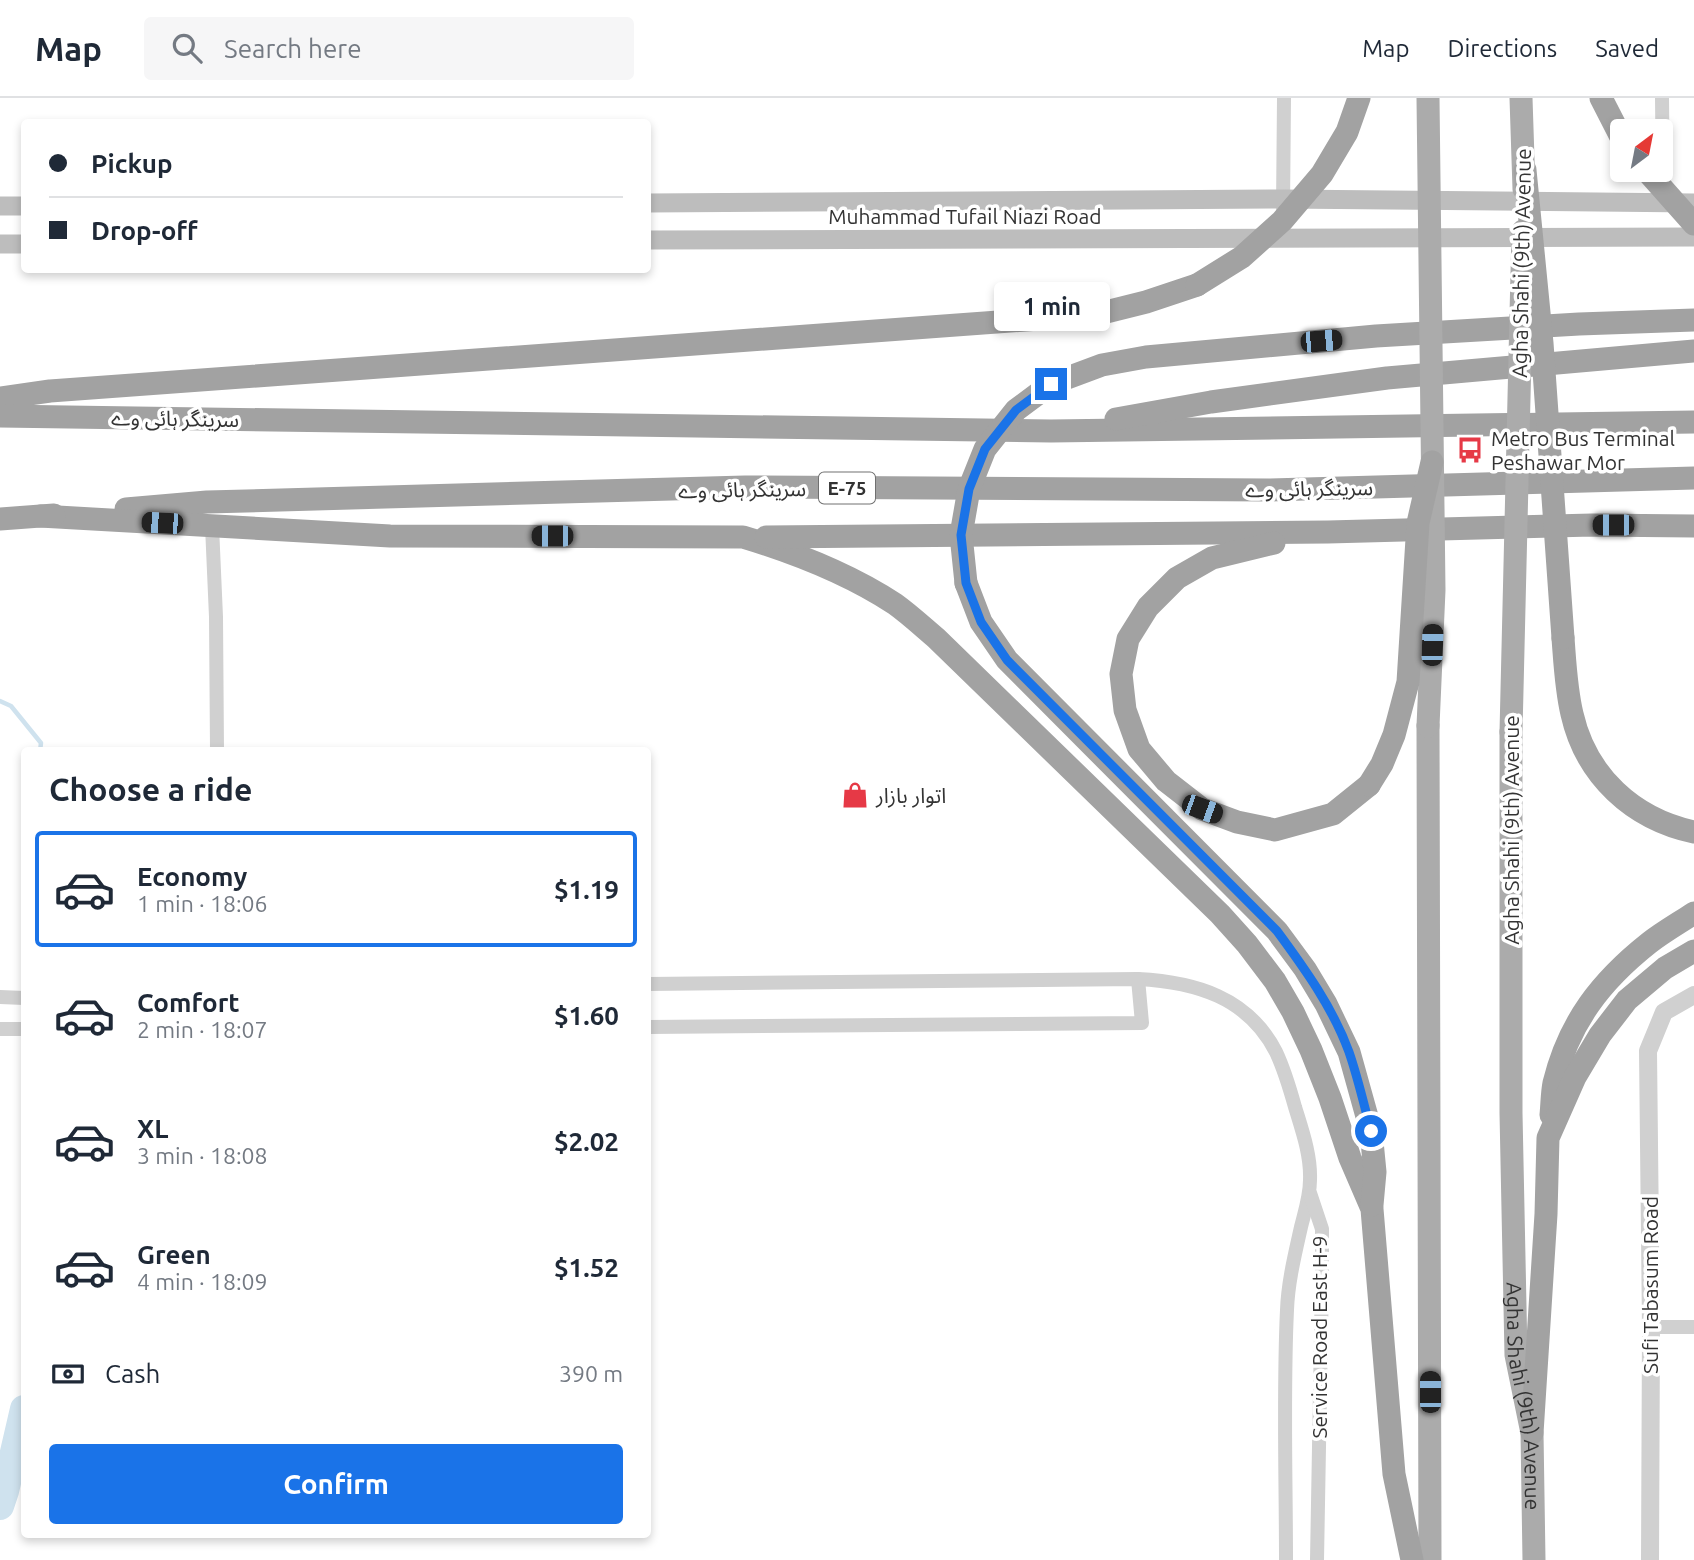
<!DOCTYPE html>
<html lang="en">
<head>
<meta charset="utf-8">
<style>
	body { margin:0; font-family:Ubuntu,"Noto Sans Arabic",sans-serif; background:#f6f6f7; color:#1f2937; height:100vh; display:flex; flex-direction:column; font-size:26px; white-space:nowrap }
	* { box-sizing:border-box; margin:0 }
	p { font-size:23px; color:#747a83 }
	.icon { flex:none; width:38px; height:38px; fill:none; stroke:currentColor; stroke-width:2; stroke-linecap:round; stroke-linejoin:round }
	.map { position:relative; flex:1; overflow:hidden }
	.drawer { position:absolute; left:21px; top:649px; width:630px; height:791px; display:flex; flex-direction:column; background:#fff; border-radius:7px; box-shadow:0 4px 10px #0003 }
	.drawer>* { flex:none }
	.top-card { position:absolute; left:21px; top:21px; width:630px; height:154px; border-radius:7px; box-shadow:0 4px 10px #0003; display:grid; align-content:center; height:154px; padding:0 28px; background:#fff }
	.needle { width:46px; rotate:32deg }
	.buttons { position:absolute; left:1610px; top:21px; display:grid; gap:14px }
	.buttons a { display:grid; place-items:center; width:63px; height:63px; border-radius:7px; background:#fff; box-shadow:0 4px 10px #0003; font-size:35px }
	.end { position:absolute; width:32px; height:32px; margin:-16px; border:9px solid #1a73e8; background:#fff; box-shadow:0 0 0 4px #fff }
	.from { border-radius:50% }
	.bubble { position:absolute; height:49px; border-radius:7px; background:#fff; box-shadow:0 4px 10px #0003; font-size:23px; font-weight:700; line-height:49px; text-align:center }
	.car { position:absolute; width:21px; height:42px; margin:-21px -10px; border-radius:9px; box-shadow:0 0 5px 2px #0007; background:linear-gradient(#222 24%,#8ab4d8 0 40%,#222 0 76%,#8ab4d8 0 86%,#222 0) }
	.top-card b { display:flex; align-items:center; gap:24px; height:66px; font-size:26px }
	.top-card b+b { border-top:2px solid #e0e1e3 }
	.top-card i { width:18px; height:18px; background:#1f2937 }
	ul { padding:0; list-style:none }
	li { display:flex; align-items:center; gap:21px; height:116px; margin:0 14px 10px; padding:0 14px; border:4px solid transparent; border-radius:7px }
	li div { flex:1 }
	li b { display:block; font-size:26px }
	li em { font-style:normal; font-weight:700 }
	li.selected { border-color:#1a73e8 }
	li>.icon { width:63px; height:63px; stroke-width:1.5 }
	h2 { padding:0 28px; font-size:32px; line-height:84px }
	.pay { display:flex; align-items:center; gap:18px; height:77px; padding:0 28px; font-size:26px }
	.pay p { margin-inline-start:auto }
	.cta { display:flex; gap:14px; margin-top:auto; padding:14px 28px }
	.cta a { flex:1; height:80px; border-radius:7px; background:#1a73e8; color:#fff; font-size:28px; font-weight:700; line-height:80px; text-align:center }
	header { display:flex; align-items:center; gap:42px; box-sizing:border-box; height:98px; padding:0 35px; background:#fff; border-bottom:2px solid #e0e1e3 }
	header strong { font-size:33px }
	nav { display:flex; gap:38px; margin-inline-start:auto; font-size:24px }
	.search { width:490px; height:63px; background:#f6f6f7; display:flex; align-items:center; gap:18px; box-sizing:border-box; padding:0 24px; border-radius:7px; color:#747a83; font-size:26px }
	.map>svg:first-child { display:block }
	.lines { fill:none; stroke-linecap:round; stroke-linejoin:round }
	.stream { stroke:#cfe2ee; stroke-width:4.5 }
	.river { stroke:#cfe2ee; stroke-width:28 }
	.minor { stroke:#d0d0d0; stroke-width:14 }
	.tertiary { stroke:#d0d0d0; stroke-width:18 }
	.secondary { stroke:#bdbdbd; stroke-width:19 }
	.primary { stroke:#ababab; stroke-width:23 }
	.trunk { stroke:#a2a2a2; stroke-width:23 }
	.primary-bridge { stroke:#ababab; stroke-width:23 }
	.trunk-bridge { stroke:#a2a2a2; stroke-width:23 }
	.route { stroke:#1a73e8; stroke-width:9 }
	.labels { text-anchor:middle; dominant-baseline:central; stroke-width:7; stroke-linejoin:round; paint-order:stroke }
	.shield { fill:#fff; stroke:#707070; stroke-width:2 }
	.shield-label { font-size:19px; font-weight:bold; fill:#333 }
	.street-label { font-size:21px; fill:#333; stroke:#fff }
	.poi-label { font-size:21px; fill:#333; stroke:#fff; text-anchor:start }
</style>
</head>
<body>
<header>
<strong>Map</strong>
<div class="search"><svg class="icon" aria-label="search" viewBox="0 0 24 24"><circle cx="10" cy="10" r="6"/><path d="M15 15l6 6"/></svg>Search here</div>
<nav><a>Map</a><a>Directions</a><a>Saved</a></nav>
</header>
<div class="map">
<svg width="1694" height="1462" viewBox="0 0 1694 1462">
	<rect width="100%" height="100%" fill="#fff"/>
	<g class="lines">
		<polyline class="stream" points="0,603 11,608 41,645 40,653"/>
		<polyline class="river" points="0,1408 5,1393 24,1311"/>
		<g class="minor">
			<polyline points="1662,0 1663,93"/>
			<polyline points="1283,111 1284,0"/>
			<polyline points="212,428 216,519 217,653"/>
			<path d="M648,886L1138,881C1195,884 1248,899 1276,954C1284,971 1290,991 1295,1009C1302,1032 1311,1057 1310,1082C1310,1098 1305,1113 1301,1129C1295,1156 1288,1184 1287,1212C1283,1295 1286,1379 1286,1462"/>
			<polyline points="0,899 24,900"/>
			<polyline points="648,929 1142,925 1138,881"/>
			<polyline points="0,931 24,931"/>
			<polyline points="1310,1095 1322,1131 1322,1180 1317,1462"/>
			<polyline points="1651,1229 1694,1229"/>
		</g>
		<polyline class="tertiary" points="1650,1462 1651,1229 1648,953 1664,914 1694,897"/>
		<g class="secondary">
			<polyline points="648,105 1283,101 1694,105"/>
			<polyline points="0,108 24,108"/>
			<polyline points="648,142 1694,139"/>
			<polyline points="0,146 24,146"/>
		</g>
		<g class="primary">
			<polyline points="1428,628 1430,1462"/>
			<path id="s1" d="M1511,634V1015L1516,1257L1532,1335L1534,1462"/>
		</g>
		<g class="trunk">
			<polyline points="1601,0 1622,41"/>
			<polyline points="1051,286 1102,267 1146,259 1376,238 1579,226 1694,222"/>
			<polyline points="0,300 50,293 1094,217 1146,204 1197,187"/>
			<polyline points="0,318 1051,333 1694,324"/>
			<polyline points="1116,321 1211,304 1387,280 1694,253"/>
			<polyline points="126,411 207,404 745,389 1268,392 1694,380"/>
			<path d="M40,418L390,438L743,439C796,455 848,475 895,506C909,516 923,529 936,540L1220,816L1247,846L1275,883L1293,914L1311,952L1330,1000L1350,1060L1372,1111L1394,1376L1412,1462"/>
			<polyline points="0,421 54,417"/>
			<polyline points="766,439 1328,434 1592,427 1694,428"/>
			<polyline points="1274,445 1212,460 1177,480 1148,509 1128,541 1121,576 1125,612 1139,651 1166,683 1202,711 1237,724 1275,732 1333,716 1369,687"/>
			<polyline points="966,485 981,524 1007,562 1277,833 1305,871 1326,906 1349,954 1371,1033 1375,1074 1372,1107"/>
			<path d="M1563,540C1565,566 1566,591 1572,616C1586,678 1633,721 1694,734"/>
			<path d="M1551,1017C1552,1007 1552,995 1554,985C1569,924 1601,883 1649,845C1663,834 1679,825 1694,815"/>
			<polyline points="1532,1335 1546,1116 1548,1040 1575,979 1600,937 1627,902 1665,870 1694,853"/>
		</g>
		<g class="primary-bridge">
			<polyline points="1428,0 1434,492 1428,628"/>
			<polyline points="1521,0 1524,91"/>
			<polyline points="1511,634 1523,133"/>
		</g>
		<g class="trunk-bridge">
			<polyline points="1525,72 1542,245 1563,540"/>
			<polyline points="1646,72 1694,126"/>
			<polyline points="1197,187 1242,159 1282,123 1322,76 1347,34 1359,0"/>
			<polyline points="966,485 961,437 969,391 985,351 1016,312 1051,286"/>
			<polyline points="1369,687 1382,666 1394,637 1408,584 1418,425 1432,364"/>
		</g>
	</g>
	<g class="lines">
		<path class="route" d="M1051,286L1016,312L985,351L969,391L961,437L966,485L981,524L1007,562L1277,833C1305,871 1333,910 1349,954C1358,980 1364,1007 1371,1033"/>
	</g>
	<defs>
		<g id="bus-bare" transform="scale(2.1)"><path d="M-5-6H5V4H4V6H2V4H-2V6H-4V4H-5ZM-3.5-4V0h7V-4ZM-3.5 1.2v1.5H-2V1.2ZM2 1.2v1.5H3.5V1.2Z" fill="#e63946" stroke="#fff" stroke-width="2.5" paint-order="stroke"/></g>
		<g id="shop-bare" transform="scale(2.1)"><path d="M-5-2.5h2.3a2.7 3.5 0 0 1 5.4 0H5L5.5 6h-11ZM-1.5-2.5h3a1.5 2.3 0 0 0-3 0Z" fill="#e63946" stroke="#fff" stroke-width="2.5" paint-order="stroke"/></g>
	</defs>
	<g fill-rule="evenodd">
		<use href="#bus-bare" x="1470" y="352"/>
		<use href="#shop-bare" x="855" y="697"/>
	</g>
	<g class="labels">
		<rect class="shield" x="819" y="374.5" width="56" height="31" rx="5"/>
		<g class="shield-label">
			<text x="847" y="390">E-75</text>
		</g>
		<g class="street-label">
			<text x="965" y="118">Muhammad Tufail Niazi Road</text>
			<text transform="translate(1521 165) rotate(-89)">Agha Shahi (9th) Avenue</text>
			<text transform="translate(175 320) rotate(1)">سرینگر ہائی وے</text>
			<text transform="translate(1309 390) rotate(-1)">سرینگر ہائی وے</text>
			<text transform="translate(742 391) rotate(-1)">سرینگر ہائی وے</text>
			<text transform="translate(1511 732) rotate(-90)">Agha Shahi (9th) Avenue</text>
			<text transform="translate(1650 1187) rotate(-90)">Sufi Tabasum Road</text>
			<text transform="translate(1319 1239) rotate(-90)">Service Road East H-9</text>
			<text stroke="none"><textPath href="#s1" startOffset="665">Agha Shahi (9th) Avenue</textPath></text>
		</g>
		<g class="poi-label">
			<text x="1491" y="340">Metro Bus Terminal<tspan x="1491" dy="24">Peshawar Mor</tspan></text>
			<text x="876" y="697">اتوار بازار</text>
		</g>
	</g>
</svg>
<div class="buttons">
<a><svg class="needle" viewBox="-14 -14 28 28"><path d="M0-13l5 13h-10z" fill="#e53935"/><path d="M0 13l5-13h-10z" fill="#747a83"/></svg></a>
</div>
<i class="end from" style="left:1371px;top:1033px"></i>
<i class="end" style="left:1051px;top:286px"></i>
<div class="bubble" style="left:994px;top:184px;width:116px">1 min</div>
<i class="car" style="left:1321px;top:243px;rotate:85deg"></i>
<i class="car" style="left:162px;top:425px;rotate:273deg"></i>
<i class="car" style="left:1613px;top:427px;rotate:270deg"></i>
<i class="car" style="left:552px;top:438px;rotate:270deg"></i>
<i class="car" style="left:1432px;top:547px;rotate:2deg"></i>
<i class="car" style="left:1202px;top:711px;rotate:110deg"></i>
<i class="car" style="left:1430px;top:1294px;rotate:0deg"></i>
<div class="top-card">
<b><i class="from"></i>Pickup</b>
<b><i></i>Drop-off</b>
</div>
<section class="drawer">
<h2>Choose a ride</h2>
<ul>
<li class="selected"><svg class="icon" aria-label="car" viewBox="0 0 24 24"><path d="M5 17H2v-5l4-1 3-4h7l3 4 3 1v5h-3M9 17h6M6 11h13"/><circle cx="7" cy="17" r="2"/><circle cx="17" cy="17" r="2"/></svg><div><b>Economy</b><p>1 min · 18:06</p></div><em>$1.19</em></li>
<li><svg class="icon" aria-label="car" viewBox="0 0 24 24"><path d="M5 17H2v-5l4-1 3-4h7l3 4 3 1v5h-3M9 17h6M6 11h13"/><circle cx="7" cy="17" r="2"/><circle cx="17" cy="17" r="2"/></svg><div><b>Comfort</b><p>2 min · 18:07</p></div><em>$1.60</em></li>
<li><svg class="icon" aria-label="car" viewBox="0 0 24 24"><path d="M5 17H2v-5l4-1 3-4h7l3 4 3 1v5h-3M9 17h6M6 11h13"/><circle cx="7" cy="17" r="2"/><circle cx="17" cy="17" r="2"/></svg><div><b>XL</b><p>3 min · 18:08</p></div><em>$2.02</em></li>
<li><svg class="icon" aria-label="car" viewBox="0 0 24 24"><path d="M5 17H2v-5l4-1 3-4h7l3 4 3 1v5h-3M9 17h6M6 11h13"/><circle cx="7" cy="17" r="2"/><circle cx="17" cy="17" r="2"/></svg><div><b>Green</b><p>4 min · 18:09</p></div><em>$1.52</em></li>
</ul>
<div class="pay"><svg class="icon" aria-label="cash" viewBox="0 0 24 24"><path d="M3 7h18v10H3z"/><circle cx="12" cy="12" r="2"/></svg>Cash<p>390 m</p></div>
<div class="cta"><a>Confirm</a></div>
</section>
</div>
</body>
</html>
